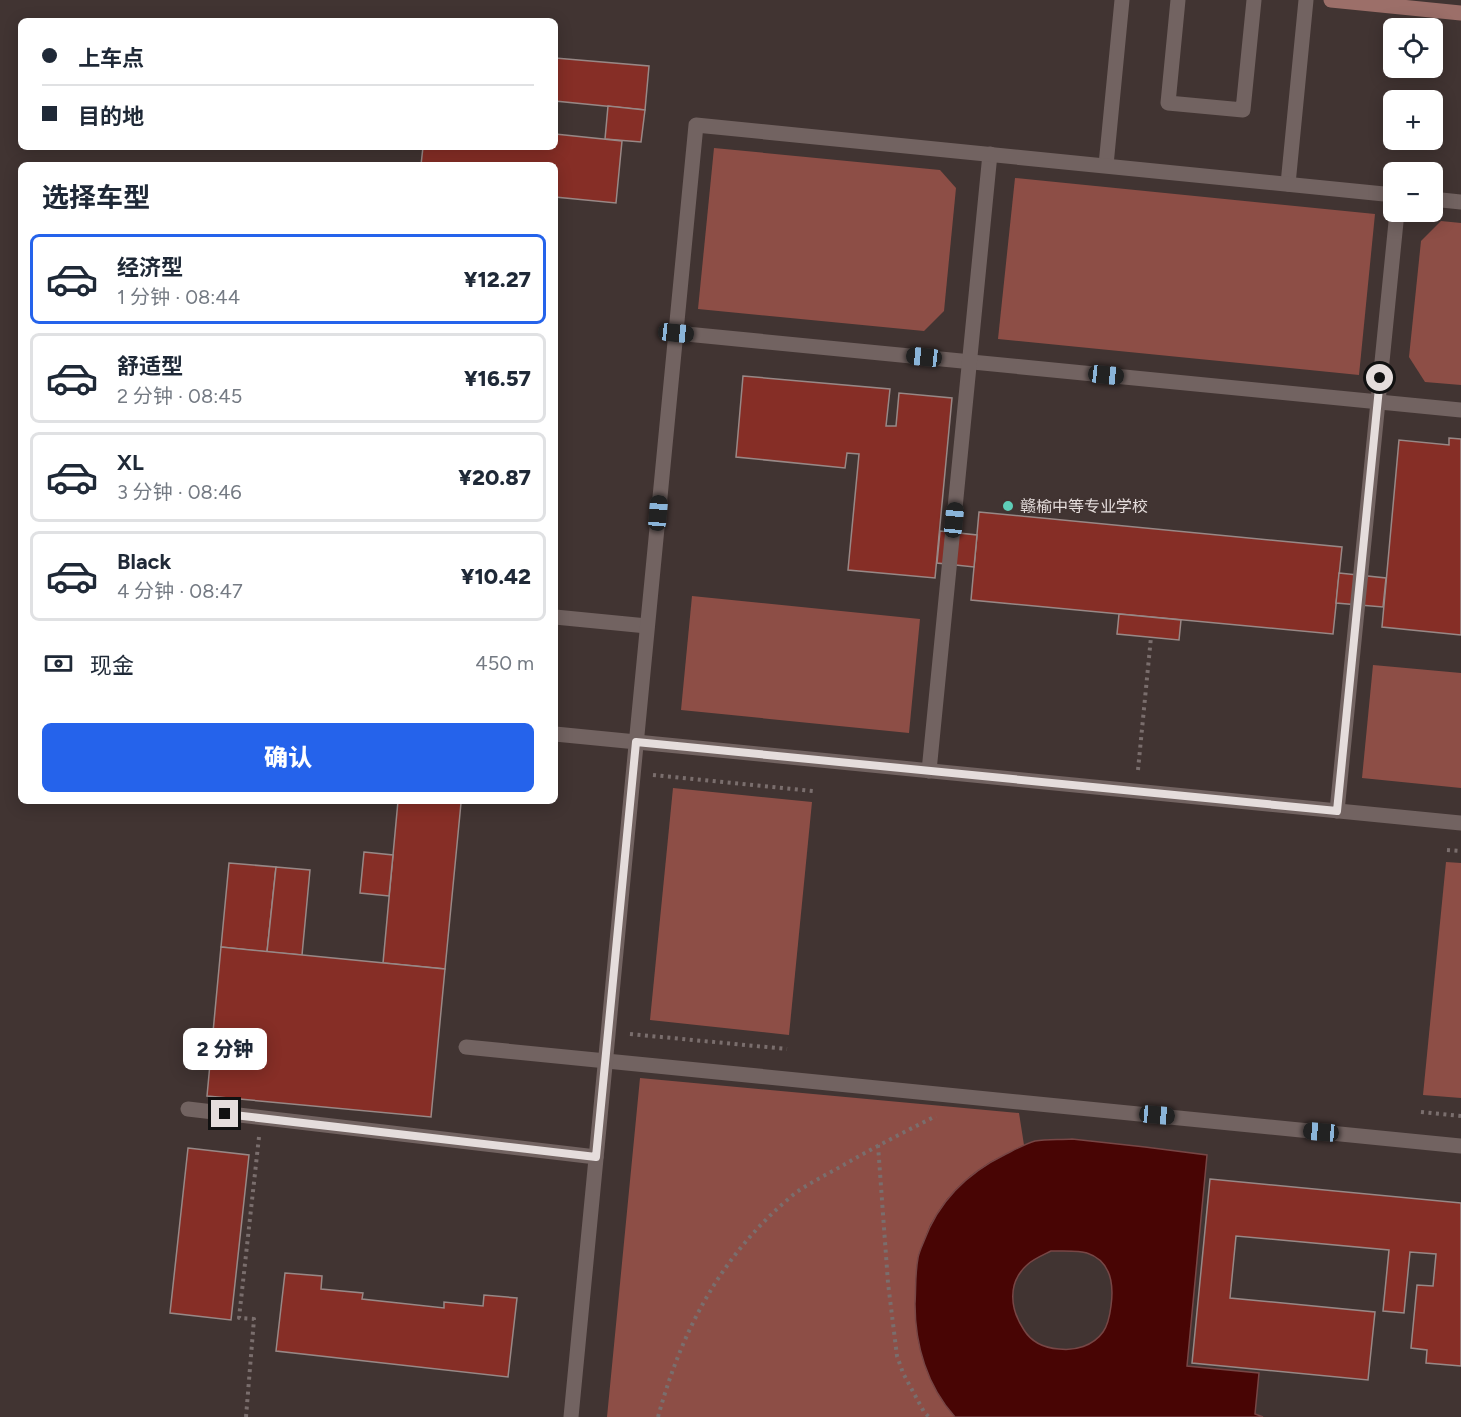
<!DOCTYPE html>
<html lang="zh">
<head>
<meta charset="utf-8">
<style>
	body { margin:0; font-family:Figtree,"Noto Sans SC",sans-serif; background:#f6f6f7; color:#1f2937; height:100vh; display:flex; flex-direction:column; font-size:22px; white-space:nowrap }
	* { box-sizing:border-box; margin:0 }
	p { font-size:20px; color:#747a83 }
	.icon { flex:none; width:33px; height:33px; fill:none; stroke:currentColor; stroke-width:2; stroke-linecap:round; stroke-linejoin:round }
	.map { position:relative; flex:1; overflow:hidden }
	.sheet { position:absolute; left:18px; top:162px; width:540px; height:642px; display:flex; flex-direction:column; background:#fff; border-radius:9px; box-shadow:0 3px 15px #0003 }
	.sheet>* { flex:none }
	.top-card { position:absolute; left:18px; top:18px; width:540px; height:132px; border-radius:9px; box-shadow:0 3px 15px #0003; display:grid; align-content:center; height:132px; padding:0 24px; background:#fff }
	.tools { position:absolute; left:1383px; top:18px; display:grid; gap:12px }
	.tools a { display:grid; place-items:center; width:60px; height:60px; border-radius:9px; background:#fff; box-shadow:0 3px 15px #0003; font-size:30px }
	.end { position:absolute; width:27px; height:27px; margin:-14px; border:8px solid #e5dddc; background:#111; box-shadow:0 0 0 3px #111 }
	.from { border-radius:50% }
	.bubble { position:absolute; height:42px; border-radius:9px; background:#fff; box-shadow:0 3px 15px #0003; font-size:20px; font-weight:800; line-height:42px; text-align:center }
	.car { position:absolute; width:18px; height:36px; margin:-18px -9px; border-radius:8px; box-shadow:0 0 4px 2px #0007; background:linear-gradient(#222 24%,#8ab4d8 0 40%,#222 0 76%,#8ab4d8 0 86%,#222 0) }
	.top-card b { display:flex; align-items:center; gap:21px; height:57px; font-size:22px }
	.top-card b+b { border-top:2px solid #e0e1e3 }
	.top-card i { width:15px; height:15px; background:#1f2937 }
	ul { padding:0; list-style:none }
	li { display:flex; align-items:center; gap:18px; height:90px; margin:0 12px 9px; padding:0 12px; border:3px solid #e0e1e3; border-radius:9px }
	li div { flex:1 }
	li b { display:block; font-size:22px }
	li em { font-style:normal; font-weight:800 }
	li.selected { border-color:#2563eb }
	li>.icon { width:54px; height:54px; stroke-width:1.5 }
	h2 { padding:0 24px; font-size:27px; line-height:72px }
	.pay { display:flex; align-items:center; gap:15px; height:66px; padding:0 24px; font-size:22px }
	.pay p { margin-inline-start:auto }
	.action { display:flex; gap:12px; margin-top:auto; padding:12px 24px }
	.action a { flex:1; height:69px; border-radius:9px; background:#2563eb; color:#fff; font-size:24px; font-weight:800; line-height:69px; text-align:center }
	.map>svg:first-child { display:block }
	.green { fill:#8d4e46 }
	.water { fill:#480504; stroke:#774645; stroke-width:1.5; fill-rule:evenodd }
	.building { fill:#862e26; stroke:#988886; stroke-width:1.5 }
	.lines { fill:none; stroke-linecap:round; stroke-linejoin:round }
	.path { stroke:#7a6e6d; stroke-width:4; stroke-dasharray:3 4.5; stroke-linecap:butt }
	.lane { stroke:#726361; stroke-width:15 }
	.secondary { stroke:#9c6f69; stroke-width:15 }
	.route { stroke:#e5dddc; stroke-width:8 }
	.poi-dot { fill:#5eceb8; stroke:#413432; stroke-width:2 }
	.labels { text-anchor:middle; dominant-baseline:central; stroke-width:4.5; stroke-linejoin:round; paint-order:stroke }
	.poi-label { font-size:16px; fill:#e5dddc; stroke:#413432; text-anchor:start }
</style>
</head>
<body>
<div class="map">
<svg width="1461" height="1417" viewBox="0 0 1461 1417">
	<rect width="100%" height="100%" fill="#413432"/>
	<g class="green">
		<polygon points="714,148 940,170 956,188 944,311 924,331 698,309"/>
		<polygon points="1015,178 1375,214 1359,375 998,339"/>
		<polygon points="1441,221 1461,223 1461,385 1425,382 1409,357 1421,241"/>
		<polygon points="692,596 920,619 909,733 681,710"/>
		<polygon points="1373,665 1461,673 1461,788 1362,778"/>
		<polygon points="673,788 812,802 789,1035 650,1020"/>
		<polygon points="1446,862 1461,863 1461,1098 1423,1095"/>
		<polygon points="640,1078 1019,1113 1024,1145 990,1162 970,1176 947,1199 930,1225 918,1257 916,1281 915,1314 918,1340 934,1386 950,1411 955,1417 607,1417"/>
	</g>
	<path class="water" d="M1072,1139L1145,1147L1207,1155L1187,1366L1259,1373L1255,1414L1263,1417H955C927,1386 915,1345 915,1304C916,1289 915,1273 918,1258C919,1252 922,1246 924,1241C939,1200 967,1173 1006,1154C1016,1149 1025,1144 1035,1141C1047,1139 1060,1140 1072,1139ZM1051,1251C1061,1251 1079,1250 1087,1253C1111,1261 1114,1284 1111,1306C1110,1314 1108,1325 1103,1332C1093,1346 1075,1351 1059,1349C1045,1348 1032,1343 1024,1330C1010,1309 1007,1283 1027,1265C1033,1259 1043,1255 1051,1251Z"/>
	<g class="building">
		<polygon points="555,58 649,66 645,110 555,101"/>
		<polygon points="608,106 645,110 641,142 605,139"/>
		<polygon points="555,134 622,141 616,203 555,197 555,165 421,165 423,147 555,147"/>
		<polygon points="743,376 890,389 886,426 896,426 899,393 952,398 935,578 848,570 859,454 847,453 845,468 736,457"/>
		<polygon points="1449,438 1461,439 1461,635 1382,627 1399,440 1449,445"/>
		<polygon points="979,512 1342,547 1333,634 971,600"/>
		<polygon points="940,531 977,535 974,567 937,563"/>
		<polygon points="1339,573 1386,578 1383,607 1336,603"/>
		<polygon points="1119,614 1181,620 1179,640 1117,634"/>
		<polygon points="398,801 434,801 461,803 445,969 383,963"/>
		<polygon points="364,852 393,855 389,896 360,893"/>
		<polygon points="229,863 276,867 267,952 221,947"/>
		<polygon points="276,867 310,870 302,955 267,952"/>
		<polygon points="221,947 445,969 431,1117 207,1096"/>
		<polygon points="188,1148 249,1155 231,1320 170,1313"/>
		<polygon points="1210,1179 1461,1203 1461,1366 1426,1363 1427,1350 1411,1348 1417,1285 1433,1286 1436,1254 1410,1252 1404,1313 1383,1311 1389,1250 1236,1236 1230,1298 1375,1312 1368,1380 1192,1363"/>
		<polygon points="285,1273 322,1276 321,1289 363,1293 362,1299 444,1308 444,1302 483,1306 484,1295 517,1298 508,1377 276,1351"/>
	</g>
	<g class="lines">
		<g class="path">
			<polyline points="1138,770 1151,637"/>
			<polyline points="653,775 813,791"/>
			<polyline points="1447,850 1461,851"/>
			<polyline points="630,1034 787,1049"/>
			<polyline points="1421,1112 1461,1116"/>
			<polyline points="878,1145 888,1283 897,1356 903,1373 924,1412 929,1417"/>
			<polyline points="246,1417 254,1319 239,1318 259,1137"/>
			<path d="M658,1417C682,1329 722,1254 793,1195C807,1184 824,1176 840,1167C871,1149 904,1132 936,1116"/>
		</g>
		<g class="lane">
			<polyline points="1178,0 1168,103 1243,110 1254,0"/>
			<polyline points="1106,165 1122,0"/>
			<polyline points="1288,184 1306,0"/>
			<polyline points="1432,199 1461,202"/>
			<polyline points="676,333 1461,410"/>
			<polyline points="555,617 647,626"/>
			<polyline points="555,734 1461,823"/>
			<polyline points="929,771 990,154"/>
			<polyline points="1337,811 1397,212"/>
			<polyline points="466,1047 1461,1146"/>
			<polyline points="188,1109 596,1157"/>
			<polyline points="571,1417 696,125 1394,195"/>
		</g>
		<polyline class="secondary" points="1331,0 1461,13"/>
	</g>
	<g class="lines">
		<polyline class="route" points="225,1114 596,1157 636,742 1337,811 1380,378"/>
	</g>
	<circle class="poi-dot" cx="1008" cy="506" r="6"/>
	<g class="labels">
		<g class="poi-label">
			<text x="1020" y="506">赣榆中等专业学校</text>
		</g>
	</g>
</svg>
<div class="tools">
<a><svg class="icon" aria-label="locate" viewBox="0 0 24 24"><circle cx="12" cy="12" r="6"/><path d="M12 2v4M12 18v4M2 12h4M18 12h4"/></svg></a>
<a>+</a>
<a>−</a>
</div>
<i class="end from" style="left:1380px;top:378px"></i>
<i class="end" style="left:225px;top:1114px"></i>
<div class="bubble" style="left:183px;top:1028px;width:84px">2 分钟</div>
<i class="car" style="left:676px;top:333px;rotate:96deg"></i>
<i class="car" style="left:924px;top:357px;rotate:276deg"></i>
<i class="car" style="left:1106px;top:375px;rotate:96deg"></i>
<i class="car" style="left:658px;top:513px;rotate:5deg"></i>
<i class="car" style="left:954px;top:520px;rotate:6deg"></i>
<i class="car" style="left:1157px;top:1115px;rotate:95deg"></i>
<i class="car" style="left:1321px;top:1132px;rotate:275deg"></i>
<div class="top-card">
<b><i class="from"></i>上车点</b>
<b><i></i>目的地</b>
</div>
<section class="sheet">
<h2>选择车型</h2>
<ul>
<li class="selected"><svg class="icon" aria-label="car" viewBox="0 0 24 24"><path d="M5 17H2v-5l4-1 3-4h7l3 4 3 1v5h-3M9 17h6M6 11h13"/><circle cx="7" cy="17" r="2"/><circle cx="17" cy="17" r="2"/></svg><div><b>经济型</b><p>1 分钟 · 08:44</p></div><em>¥12.27</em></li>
<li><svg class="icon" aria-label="car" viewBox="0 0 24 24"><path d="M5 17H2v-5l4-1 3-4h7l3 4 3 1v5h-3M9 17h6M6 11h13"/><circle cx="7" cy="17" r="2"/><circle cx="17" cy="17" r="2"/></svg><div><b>舒适型</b><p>2 分钟 · 08:45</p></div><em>¥16.57</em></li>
<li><svg class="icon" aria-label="car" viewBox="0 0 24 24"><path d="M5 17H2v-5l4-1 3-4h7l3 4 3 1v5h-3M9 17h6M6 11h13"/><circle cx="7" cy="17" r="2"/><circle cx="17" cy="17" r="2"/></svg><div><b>XL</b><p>3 分钟 · 08:46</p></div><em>¥20.87</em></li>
<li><svg class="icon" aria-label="car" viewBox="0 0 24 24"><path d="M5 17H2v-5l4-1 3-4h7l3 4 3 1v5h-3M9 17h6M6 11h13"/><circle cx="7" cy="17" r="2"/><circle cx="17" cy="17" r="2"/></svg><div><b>Black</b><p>4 分钟 · 08:47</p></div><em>¥10.42</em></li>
</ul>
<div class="pay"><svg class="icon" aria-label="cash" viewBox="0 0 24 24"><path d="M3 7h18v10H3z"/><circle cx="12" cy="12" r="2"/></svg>现金<p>450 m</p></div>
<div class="action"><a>确认</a></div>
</section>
</div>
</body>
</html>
